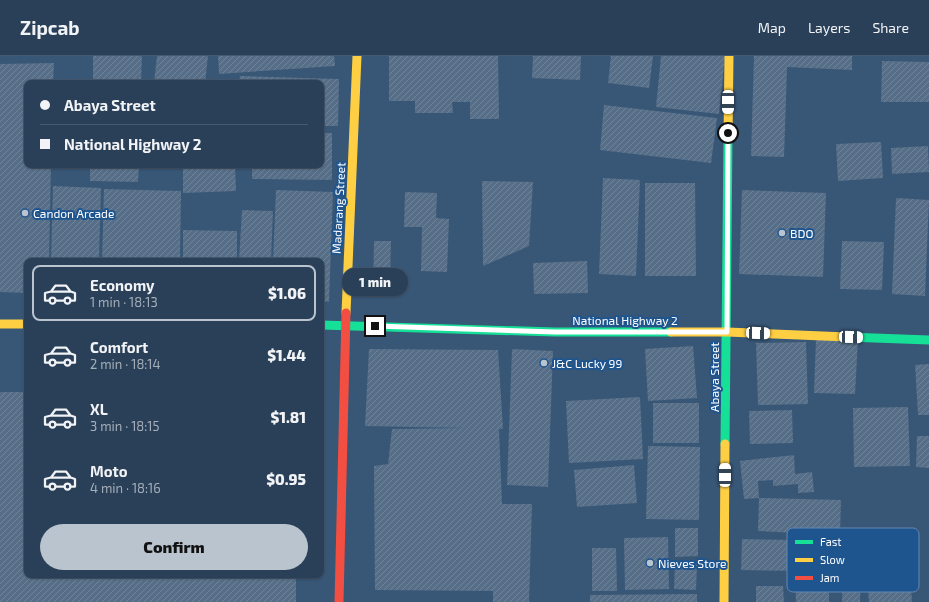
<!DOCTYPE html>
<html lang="en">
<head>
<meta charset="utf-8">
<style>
	body { margin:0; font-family:"Exo 2",sans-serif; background:#32475e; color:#f1f3f6; height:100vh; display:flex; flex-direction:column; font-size:15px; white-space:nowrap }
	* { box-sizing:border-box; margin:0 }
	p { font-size:13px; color:#a5afba }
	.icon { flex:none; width:22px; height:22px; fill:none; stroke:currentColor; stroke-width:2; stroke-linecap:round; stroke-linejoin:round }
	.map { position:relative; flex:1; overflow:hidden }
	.drawer { position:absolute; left:24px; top:202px; width:300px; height:320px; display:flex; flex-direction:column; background:#2a4058; border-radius:8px; box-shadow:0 1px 3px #0004,0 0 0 1px #46596e }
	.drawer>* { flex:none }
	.banner { position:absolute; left:24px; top:24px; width:300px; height:88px; border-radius:8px; box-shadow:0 1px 3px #0004,0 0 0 1px #46596e; display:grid; align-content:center; height:88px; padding:0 16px; background:#2a4058 }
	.end { position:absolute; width:18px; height:18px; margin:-9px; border:5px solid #fff; background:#111; box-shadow:0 0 0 2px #111 }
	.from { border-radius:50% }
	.bubble { position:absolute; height:28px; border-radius:14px; background:#2a4058; box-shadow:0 1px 3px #0004,0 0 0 1px #46596e; font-size:13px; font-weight:800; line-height:28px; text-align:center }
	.car { position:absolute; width:12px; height:24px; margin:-12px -6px; border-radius:5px; box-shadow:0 0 3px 1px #0007; background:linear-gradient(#fff 24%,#345 0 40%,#fff 0 76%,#345 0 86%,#fff 0) }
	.banner b { display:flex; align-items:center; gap:14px; height:38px; font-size:15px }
	.banner b+b { border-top:1px solid #46596e }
	.banner i { width:10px; height:10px; background:#f1f3f6 }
	ul { padding:7px 0 0; list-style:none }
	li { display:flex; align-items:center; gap:12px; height:56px; margin:0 8px 6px; padding:0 8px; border:2px solid transparent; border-radius:8px }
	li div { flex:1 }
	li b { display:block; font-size:15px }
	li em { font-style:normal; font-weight:800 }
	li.selected { border-color:#b9c4cf }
	li>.icon { width:36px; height:36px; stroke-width:1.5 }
	.button { display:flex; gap:8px; margin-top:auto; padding:8px 16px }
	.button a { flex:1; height:46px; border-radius:24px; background:#b9c4cf; color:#111; font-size:16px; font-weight:800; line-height:46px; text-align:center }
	header { display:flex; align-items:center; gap:24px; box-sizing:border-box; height:56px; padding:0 20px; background:#2a4058; border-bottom:1px solid #46596e }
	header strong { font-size:19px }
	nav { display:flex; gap:22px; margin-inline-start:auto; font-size:14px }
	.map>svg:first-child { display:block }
	.building { fill:url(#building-hatch) }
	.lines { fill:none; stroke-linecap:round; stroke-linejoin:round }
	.fast { stroke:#16e098; stroke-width:9 }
	.slow { stroke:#ffcf43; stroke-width:9 }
	.jam { stroke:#f24e42; stroke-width:9 }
	.route { stroke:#fff; stroke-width:5 }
	.poi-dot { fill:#b9c4cf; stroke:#1f558f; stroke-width:1.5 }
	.labels { text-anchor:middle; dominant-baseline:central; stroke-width:4; stroke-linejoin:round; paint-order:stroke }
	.street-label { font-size:12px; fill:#fff; stroke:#1f558f }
	.poi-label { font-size:12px; fill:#fff; stroke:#1f558f; text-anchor:start }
	.key { fill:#1f558f; stroke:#6288b1; stroke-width:1 }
	.key-label { font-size:11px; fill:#fff }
</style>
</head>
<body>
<header>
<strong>Zipcab</strong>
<nav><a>Map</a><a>Layers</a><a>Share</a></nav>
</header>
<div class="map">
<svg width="929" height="546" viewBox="0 0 929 546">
	<defs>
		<pattern id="building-hatch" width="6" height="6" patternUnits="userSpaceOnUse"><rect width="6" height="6" fill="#566e87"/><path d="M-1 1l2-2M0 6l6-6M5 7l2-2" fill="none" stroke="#6f8499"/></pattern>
	</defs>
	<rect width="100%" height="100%" fill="#385676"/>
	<g class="building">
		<polygon points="93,0 142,0 141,27 93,27"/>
		<polygon points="157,0 208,0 205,27 154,27"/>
		<polygon points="218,0 334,0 335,10 219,18"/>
		<polygon points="389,0 498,0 499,63 470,63 470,46 452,46 453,57 415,57 415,45 389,45"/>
		<polygon points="533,0 581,0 580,24 532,22"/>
		<polygon points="611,0 653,0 649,32 608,27"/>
		<polygon points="661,0 725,0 719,58 656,51"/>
		<polygon points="754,0 852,0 852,14 787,11 784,101 751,100"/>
		<polygon points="882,5 929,6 929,46 881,46"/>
		<polygon points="54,7 53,27 27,27 27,109 51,109 49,205 27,205 27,237 0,236 0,8"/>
		<polygon points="240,20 339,23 338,70 321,70 321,27 239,27"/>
		<polygon points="604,49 717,62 711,107 600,94"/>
		<polygon points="321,77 332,77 332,124 252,123 252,109 321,109"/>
		<polygon points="881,86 883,122 838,125 836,88"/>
		<polygon points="928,90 929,116 892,118 891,92"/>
		<polygon points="90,109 139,109 138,126 90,125"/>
		<polygon points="183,109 235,109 236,135 183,137"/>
		<polygon points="603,122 640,124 636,220 599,218"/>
		<polygon points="482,125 533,126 529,190 483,210"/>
		<polygon points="645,127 695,127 696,220 645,220"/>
		<polygon points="53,130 101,132 99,205 51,205"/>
		<polygon points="104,133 181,135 180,205 102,205"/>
		<polygon points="276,134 333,136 329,246 321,245 321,205 273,205"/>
		<polygon points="742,134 826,137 823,221 739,218"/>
		<polygon points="405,136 437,137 436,162 449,163 447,216 421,215 422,171 404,171"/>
		<polygon points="896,142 929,144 925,240 892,238"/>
		<polygon points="242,154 273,155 271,205 239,205"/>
		<polygon points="183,174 237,175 237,205 183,205"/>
		<polygon points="374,185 391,185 390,222 400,222 400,239 373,239"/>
		<polygon points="842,185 884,186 882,234 840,233"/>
		<polygon points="587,205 588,237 534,238 533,207"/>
		<polygon points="816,283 858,284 855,338 814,337"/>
		<polygon points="806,286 808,348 758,349 756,287"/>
		<polygon points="693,290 697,342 648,345 645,293"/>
		<polygon points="369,293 498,294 503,373 499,373 502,448 532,448 529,546 493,546 493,535 375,534 374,410 388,408 392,373 466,372 365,370"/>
		<polygon points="512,293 553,295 548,431 507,429"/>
		<polygon points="929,308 929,359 918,359 915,309"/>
		<polygon points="0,336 27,336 27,519 296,519 296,546 0,546"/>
		<polygon points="640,341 643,403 569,407 566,345"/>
		<rect x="653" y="347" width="46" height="40"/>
		<polygon points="908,351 910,410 854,411 853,352"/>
		<polygon points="792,354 793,387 750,388 749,355"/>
		<polygon points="917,380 929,380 929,412 916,411"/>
		<polygon points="648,390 700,391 699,464 646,463"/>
		<polygon points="794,399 795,418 812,416 814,436 798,437 798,428 773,430 773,424 758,425 759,442 744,443 740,405"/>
		<polygon points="634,409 637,447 577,451 574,414"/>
		<polygon points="759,442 841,444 840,479 758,475"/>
		<polygon points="675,472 698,472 698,500 675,501"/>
		<polygon points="844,476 888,477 886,506 861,505 860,546 842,546"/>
		<polygon points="668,481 669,533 625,534 624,482"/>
		<polygon points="742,483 795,484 795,515 741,514"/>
		<polygon points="592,492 616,492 617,535 592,535"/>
		<polygon points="675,508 697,509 696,534 674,533"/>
		<polygon points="910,518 912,546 869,546 867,521"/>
		<polygon points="829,519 829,546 796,546 795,520"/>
		<polygon points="756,530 783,530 784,546 756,546"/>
		<polygon points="697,538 697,546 590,546 590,539"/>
	</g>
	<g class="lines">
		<g class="fast">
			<polyline points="321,269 555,276 671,276"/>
			<polyline points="847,281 929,284"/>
			<polyline points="725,388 728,83"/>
		</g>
		<g class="slow">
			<polyline points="728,83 729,0"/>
			<polyline points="346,257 357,0"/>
			<polyline points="0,268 27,268"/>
			<polyline points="671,276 727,276 847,281"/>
			<polyline points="724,546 725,388"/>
		</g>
		<polyline class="jam" points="339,546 346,257"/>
	</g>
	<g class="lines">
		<polyline class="route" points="375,270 555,276 727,276 728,77"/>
	</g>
	<g class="poi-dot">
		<circle cx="25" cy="157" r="4"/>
		<circle cx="782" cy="177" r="4"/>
		<circle cx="544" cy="307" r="4"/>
		<circle cx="650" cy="507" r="4"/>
	</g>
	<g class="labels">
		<g class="street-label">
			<text transform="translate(338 152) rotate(-87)">Madarang Street</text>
			<text x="625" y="264">National Highway 2</text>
			<text transform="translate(714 321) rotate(-90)">Abaya Street</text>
		</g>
		<g class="poi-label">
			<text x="33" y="157">Candon Arcade</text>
			<text x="790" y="177">BDO</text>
			<text x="552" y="307">J&amp;C Lucky 99</text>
			<text x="658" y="507">Nieves Store</text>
		</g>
	</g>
	<rect x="787" y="472" width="132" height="64" rx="6" class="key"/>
	<rect x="795" y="484" width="18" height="4" fill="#16e098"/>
	<rect x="795" y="502" width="18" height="4" fill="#ffcf43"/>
	<rect x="795" y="520" width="18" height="4" fill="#f24e42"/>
	<g class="key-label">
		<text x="820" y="490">Fast</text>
		<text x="820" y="508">Slow</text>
		<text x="820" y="526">Jam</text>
	</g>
</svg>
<i class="end from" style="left:728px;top:77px"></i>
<i class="end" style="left:375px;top:270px"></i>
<div class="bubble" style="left:342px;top:212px;width:66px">1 min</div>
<i class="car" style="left:728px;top:46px;rotate:180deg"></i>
<i class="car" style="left:758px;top:277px;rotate:92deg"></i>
<i class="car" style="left:851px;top:281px;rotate:92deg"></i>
<i class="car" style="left:725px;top:419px;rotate:0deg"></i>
<div class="banner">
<b><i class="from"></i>Abaya Street</b>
<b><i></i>National Highway 2</b>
</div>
<section class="drawer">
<ul>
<li class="selected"><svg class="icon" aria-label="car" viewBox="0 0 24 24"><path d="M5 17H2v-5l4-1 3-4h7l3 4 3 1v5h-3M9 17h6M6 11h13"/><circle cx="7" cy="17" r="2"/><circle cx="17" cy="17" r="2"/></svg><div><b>Economy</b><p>1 min · 18:13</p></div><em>$1.06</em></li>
<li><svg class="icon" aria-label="car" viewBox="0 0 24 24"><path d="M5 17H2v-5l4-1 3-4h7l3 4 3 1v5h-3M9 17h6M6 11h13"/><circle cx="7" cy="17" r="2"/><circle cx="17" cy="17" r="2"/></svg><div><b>Comfort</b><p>2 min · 18:14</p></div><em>$1.44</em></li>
<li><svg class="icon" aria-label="car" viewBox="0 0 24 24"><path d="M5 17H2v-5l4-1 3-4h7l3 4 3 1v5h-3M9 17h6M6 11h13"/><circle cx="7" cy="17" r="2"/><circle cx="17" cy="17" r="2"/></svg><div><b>XL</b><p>3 min · 18:15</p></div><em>$1.81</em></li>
<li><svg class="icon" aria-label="car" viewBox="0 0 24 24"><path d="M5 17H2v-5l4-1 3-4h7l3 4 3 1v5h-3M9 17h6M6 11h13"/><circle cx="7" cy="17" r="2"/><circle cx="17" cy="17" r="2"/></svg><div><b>Moto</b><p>4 min · 18:16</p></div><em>$0.95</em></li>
</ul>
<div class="button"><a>Confirm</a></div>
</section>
</div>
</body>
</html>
